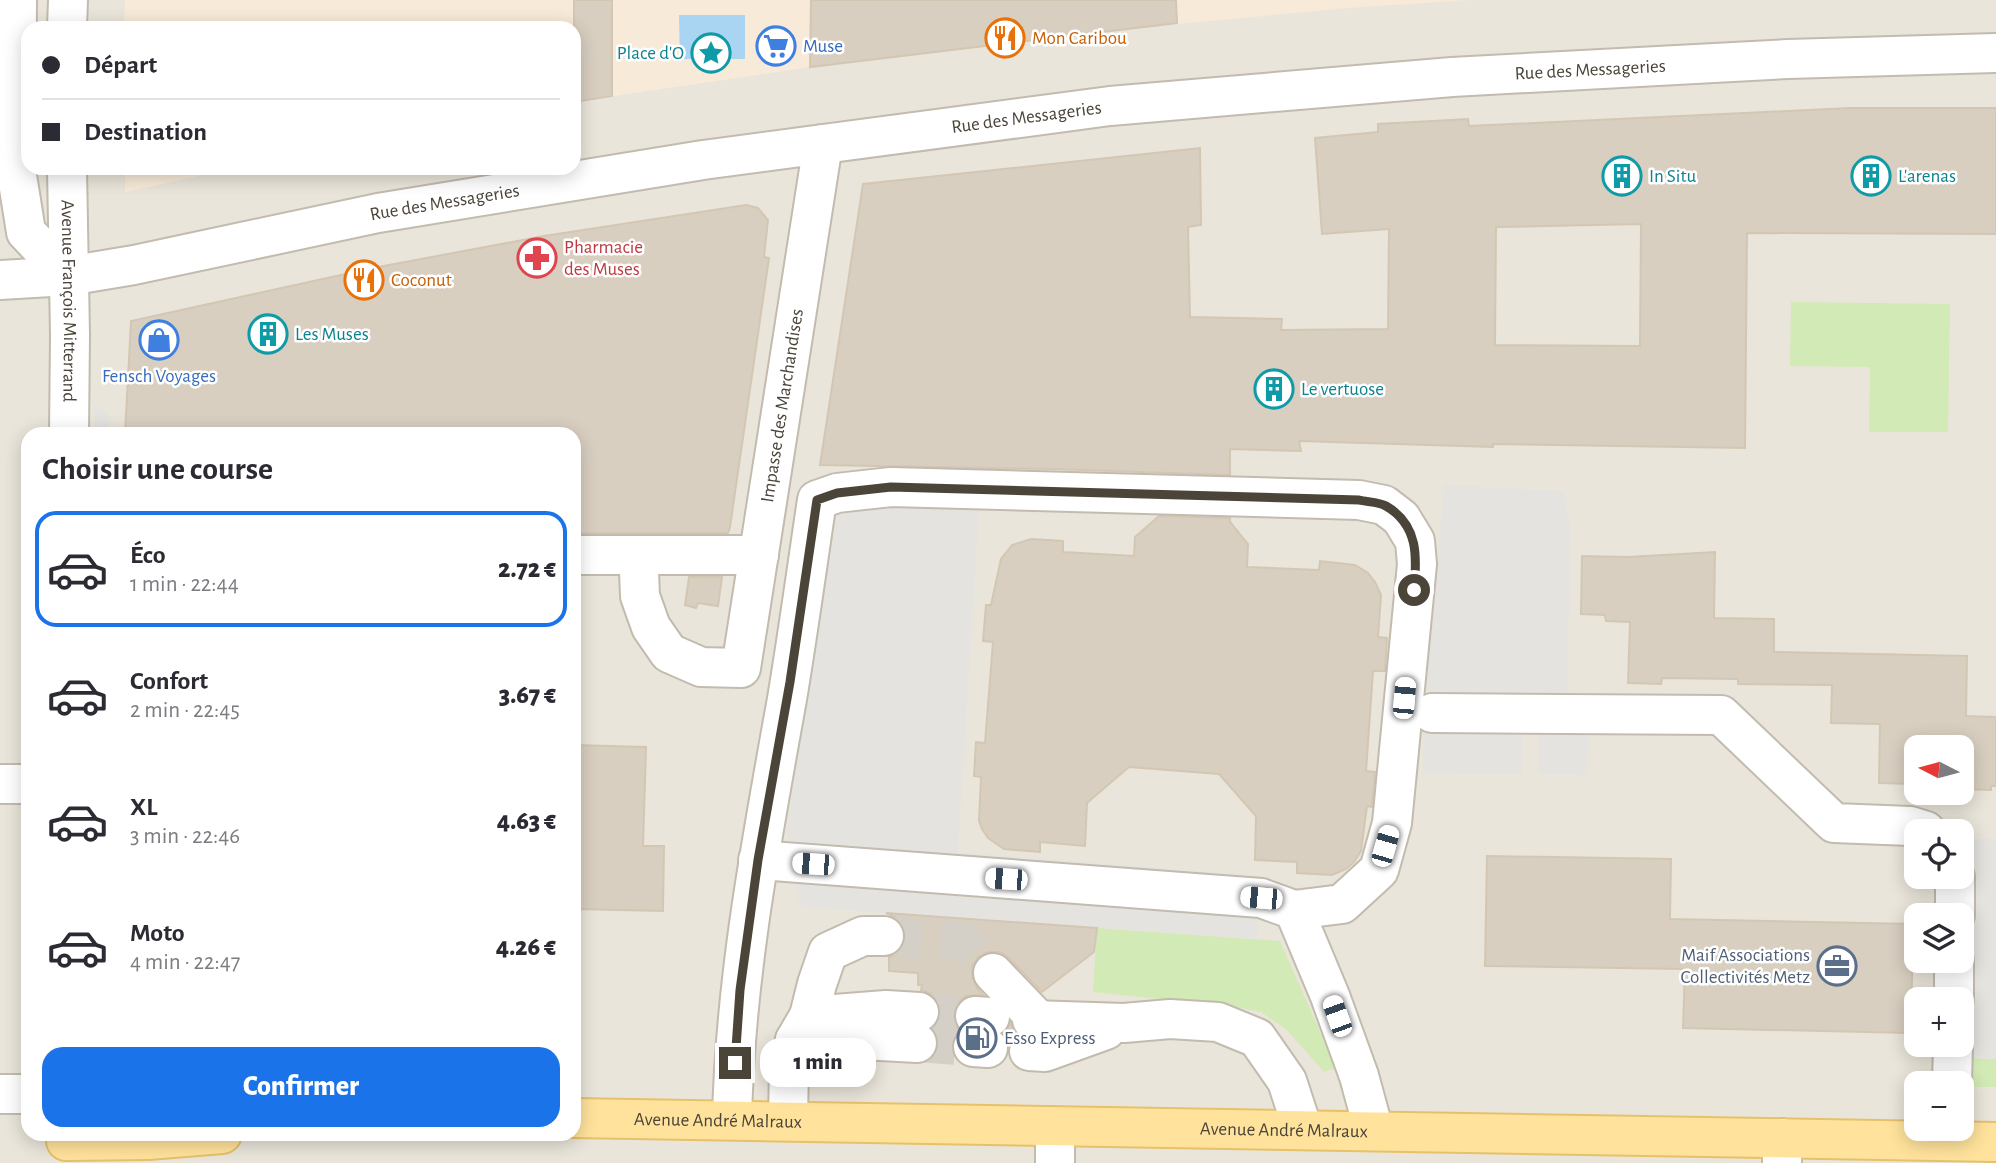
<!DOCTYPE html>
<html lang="fr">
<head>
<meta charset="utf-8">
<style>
	body { margin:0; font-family:"Alegreya Sans",sans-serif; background:#f2f2f3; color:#2b2b33; height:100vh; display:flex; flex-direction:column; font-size:26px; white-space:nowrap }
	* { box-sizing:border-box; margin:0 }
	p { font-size:23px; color:#7c7c81 }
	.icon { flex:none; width:38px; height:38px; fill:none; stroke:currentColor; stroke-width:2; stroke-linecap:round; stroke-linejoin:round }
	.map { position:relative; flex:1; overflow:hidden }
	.drawer { position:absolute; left:21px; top:427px; width:560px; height:714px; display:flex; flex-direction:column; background:#fff; border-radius:21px; box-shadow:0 4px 18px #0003 }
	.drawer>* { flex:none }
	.guide { position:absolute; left:21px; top:21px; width:560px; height:154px; border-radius:21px; box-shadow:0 4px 18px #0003; display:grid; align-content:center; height:154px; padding:0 21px; background:#fff }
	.needle { width:46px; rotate:276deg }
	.controls { position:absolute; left:1904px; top:735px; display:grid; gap:14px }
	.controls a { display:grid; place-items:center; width:70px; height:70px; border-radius:14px; background:#fff; box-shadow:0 4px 18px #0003; font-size:35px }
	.end { position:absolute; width:32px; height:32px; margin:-16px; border:9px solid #4b4439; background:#fff; box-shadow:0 0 0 4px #fff }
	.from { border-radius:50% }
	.bubble { position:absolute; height:49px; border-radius:21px; background:#fff; box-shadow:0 4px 18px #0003; font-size:23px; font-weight:800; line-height:49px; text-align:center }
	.car { position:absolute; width:21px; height:42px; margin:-21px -10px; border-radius:9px; box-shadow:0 0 5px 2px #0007; background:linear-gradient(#fff 24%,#345 0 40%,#fff 0 76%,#345 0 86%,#fff 0) }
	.guide b { display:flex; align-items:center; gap:24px; height:66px; font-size:26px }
	.guide b+b { border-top:2px solid #e1e1e2 }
	.guide i { width:18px; height:18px; background:#2b2b33 }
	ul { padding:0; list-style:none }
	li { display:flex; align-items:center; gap:21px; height:116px; margin:0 14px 10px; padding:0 7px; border:4px solid transparent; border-radius:21px }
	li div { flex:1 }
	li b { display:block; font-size:26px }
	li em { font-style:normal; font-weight:800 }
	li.selected { border-color:#1a73e8 }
	li>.icon { width:63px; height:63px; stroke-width:1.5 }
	h2 { padding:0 21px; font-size:32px; line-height:84px }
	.action { display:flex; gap:14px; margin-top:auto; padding:14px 21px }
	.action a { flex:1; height:80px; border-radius:21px; background:#1a73e8; color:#fff; font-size:28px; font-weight:800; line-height:80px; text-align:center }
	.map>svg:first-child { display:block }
	.residential { fill:#eae5da; fill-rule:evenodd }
	.commercial { fill:#f7ead8 }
	.green { fill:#d2eab5 }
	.parking { fill:#e5e3e0 }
	.water { fill:#a9d4f2 }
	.building { fill:#d8cfc1; stroke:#d3c7b4; stroke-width:2; fill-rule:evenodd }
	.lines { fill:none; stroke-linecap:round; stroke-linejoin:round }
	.minor-tunnel { stroke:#d4d0c8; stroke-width:38; stroke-dasharray:38 19; stroke-linecap:butt }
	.minor-casing { stroke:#c2bbae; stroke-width:42 }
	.major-casing { stroke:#e6c16a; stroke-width:42 }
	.minor { stroke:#fff; stroke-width:38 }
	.major { stroke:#ffe39c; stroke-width:38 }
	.route { stroke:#4b4439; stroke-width:9 }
	.labels { text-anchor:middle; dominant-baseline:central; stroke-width:5; stroke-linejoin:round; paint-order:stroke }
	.food-label { font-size:19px; fill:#c56008; stroke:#fff; text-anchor:start }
	.shop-label { font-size:19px; fill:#366cbe; stroke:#fff; text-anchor:start }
	.culture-label { font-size:19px; fill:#0d838f; stroke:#fff; text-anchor:start }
	.street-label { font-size:19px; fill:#4b4439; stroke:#fff }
	.health-label { font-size:19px; fill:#be3a42; stroke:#fff; text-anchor:start }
	.service-label { font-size:19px; fill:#4e5e75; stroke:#fff; text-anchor:end }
</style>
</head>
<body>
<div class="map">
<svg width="1996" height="1163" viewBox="0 0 1996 1163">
	<rect width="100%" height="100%" fill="#f6f3ec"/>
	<path class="residential" d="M0,0H1996V1163H0ZM28,28H574V168H28ZM28,434H574V1134H28ZM1916,747H1962V793H1916ZM1916,831H1962V877H1916ZM1916,915H1962V961H1916ZM1916,999H1962V1045H1916ZM1916,1083H1962V1129H1916Z"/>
	<g class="commercial">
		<polygon points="125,0 1469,0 1349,8 1123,29 851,61 574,102 574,28 124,28"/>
		<polygon points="125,168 236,168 125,192"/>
	</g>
	<g class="green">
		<polygon points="1791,302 1950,304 1948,432 1869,432 1870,367 1790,366"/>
		<polygon points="1097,928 1280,941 1336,1068 1324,1072 1288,1031 1261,1012 1236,1007 1093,992"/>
		<polygon points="1972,1058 1996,1059 1996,1087 1971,1087"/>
	</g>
	<g class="parking">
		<polygon points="94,406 108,413 108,434 94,434"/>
		<polygon points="1444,485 1563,491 1571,528 1567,698 1589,735 1587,775 1539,774 1539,734 1523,735 1522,774 1423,773 1423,731"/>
		<polygon points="893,499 979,509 958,852 1262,876 1257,939 801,907 785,848 830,511"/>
		<polygon points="1969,839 1996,839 1996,1059 1972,1058"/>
	</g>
	<polygon class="water" points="679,15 745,15 745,59 680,59"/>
	<g class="building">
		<polygon points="574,0 612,0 612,96 574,102"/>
		<polygon points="811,0 1176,0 1177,23 810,67"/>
		<path d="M1850,108H1996V234L1747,233L1745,448L1493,444V447L1299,441L1301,451L1230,449V475L1052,469L820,465L863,184L1200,148L1201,225L1188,227L1190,317L1282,319L1281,330L1388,329L1389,229L1322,234L1315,138L1378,132V124L1468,119L1469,126ZM1641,224L1640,346L1495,345L1496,227Z"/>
		<polygon points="746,205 758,208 768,220 764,257 769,258 730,527 728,533 574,533 574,434 125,434 131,321 373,268 544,236"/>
		<polygon points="1159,516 1230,518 1230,522 1248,544 1247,567 1319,570 1320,561 1355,565 1368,573 1375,582 1381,595 1378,637 1387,638 1385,671 1373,671 1366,771 1375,772 1372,807 1367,806 1361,851 1354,862 1346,869 1332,875 1297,873 1297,862 1255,860 1256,816 1219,774 1129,767 1087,803 1085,846 1040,842 1040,852 1004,849 988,838 982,829 979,821 981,777 974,776 976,742 985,743 993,642 983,641 986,605 991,605 1001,559 1012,545 1031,539 1063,541 1063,552 1134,556 1135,537"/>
		<polygon points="1715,552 1714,618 1774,619 1774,652 1967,656 1966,716 1996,717 1996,786 1991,786 1991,790 1962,789 1962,747 1916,747 1916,789 1912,789 1912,784 1879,783 1880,724 1831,723 1832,685 1738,684 1738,679 1662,678 1661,684 1628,683 1630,622 1606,621 1605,615 1581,614 1582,556 1627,557"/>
		<polygon points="689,577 722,577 718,606 698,603 696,608 685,605"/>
		<polygon points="574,745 646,747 643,846 664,846 663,911 574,909"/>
		<polygon points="1487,856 1671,859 1670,919 1913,924 1911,1033 1683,1028 1685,969 1485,966"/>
		<polygon points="886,913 1097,928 1094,952 1042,992 1009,958 1000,952 988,952 978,957 972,966 972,978 977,988 983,995 966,996 957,1003 953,1015 955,1025 960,1031 955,1035 951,1045 953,1056 935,1055 939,1044 937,1034 932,1028 938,1023 941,1014 939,1003 932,994 921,990 922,985 918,985 918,973 889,971 889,957 895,955 903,947 906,935 903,925 895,917"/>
		<polygon points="1010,1023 1016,1034 1011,1038 1009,1044 1007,1038 1003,1033 1008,1029"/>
	</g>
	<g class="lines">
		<g class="minor-tunnel">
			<polyline points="884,936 962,941 993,973"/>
			<polyline points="919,1012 975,1016"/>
			<polyline points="917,1043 973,1047"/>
		</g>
		<g class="minor-casing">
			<g id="minor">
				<polyline points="17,0 16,169 26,232 68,276"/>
				<polyline points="67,28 68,0"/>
				<path id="s1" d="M67,168L70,335L69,434"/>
				<path id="s2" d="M0,280L68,276L134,265L378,213L703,160L1110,106L1452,77L1788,59L1996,53"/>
				<polyline points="574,555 759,555"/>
				<path id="s3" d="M639,571L640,596L651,627L669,653L701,667L741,668L823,144"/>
				<polyline points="1432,713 1721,715 1834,823 1910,826 1926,831"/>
				<polyline points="0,784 28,784"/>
				<polyline points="758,860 1261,898 1294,910 1330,996 1359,1076 1374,1131"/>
				<polyline points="1955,915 1955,877"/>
				<polyline points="993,973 1039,1021"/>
				<polyline points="1954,999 1954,961"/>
				<polyline points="809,1016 886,1010 919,1012"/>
				<polyline points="975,1016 990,1017"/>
				<polyline points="1032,1020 1124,1023 1170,1019 1218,1022 1257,1038 1287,1081 1303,1130"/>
				<polyline points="795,1040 862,1040 917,1043"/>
				<polyline points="973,1047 988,1048"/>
				<polyline points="1029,1051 1045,1052 1106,1030"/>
				<polyline points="1952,1083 1953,1045"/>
				<polyline points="0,1094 28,1094"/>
				<path d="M732,1120C735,978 762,838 787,699C798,633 807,567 817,500L837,493L891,487L1359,500L1384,505L1401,518L1415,541L1417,564L1392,823L1379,870L1342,904L1294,910"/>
				<polyline points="788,1121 789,1065 795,1040 809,1016 817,984 828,952 863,936 884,936"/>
				<polyline points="1055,1163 1055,1127"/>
				<polyline points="1782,1163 1782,1138"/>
			</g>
		</g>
		<g class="major-casing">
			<g id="major">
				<path id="s4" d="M574,1118L1996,1142"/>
				<polyline points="66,1141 148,1140 222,1134"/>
			</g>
		</g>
		<use href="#minor" class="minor"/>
		<use href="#major" class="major"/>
	</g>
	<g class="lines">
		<path class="route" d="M735,1063L740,990L758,860L790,682L817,500L837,493L891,487L1359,500C1367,502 1379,502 1386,506C1419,525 1417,558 1414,590"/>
	</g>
	<defs>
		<g id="restaurant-ring" transform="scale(2.0125)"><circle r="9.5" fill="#fff" stroke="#e8710a" stroke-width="1.5"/><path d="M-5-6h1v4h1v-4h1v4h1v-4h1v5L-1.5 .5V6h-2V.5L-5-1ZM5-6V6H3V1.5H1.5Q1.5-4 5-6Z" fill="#e8710a"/></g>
		<g id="supermarket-ring" transform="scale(2.0125)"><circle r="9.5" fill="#fff" stroke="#3f7fe0" stroke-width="1.5"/><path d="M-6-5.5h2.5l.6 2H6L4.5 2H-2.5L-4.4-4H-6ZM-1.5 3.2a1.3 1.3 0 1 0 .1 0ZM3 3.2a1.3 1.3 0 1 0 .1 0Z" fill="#3f7fe0"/></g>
		<g id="sight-ring" transform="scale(2.0125)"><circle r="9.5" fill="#fff" stroke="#0f9aa8" stroke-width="1.5"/><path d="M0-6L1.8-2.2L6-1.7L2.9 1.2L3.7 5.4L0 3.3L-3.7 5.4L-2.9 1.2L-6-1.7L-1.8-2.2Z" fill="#0f9aa8"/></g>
		<g id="building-ring" transform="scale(2.0125)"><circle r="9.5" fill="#fff" stroke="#0f9aa8" stroke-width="1.5"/><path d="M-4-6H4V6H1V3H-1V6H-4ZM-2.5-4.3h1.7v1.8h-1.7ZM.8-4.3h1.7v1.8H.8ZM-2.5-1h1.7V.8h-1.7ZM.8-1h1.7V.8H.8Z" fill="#0f9aa8"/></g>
		<g id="pharmacy-ring" transform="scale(2.0125)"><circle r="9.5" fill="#fff" stroke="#e0444e" stroke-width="1.5"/><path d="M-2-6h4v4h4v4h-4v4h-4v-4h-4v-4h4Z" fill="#e0444e"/></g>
		<g id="shop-ring" transform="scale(2.0125)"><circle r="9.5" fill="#fff" stroke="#3f7fe0" stroke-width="1.5"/><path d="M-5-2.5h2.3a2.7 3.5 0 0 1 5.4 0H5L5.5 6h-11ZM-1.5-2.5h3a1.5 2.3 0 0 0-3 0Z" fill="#3f7fe0"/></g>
		<g id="office-ring" transform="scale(2.0125)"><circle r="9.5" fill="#fff" stroke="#5c6f8a" stroke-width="1.5"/><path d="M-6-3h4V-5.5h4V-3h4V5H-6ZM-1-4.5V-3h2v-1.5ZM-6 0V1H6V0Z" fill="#5c6f8a"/></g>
		<g id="fuel-ring" transform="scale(2.0125)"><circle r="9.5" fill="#fff" stroke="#5c6f8a" stroke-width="1.5"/><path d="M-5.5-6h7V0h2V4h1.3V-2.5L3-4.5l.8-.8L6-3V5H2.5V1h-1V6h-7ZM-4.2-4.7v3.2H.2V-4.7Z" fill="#5c6f8a"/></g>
	</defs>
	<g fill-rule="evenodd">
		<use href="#restaurant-ring" x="1005" y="38"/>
		<use href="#supermarket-ring" x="776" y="46"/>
		<use href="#sight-ring" x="711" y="53"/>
		<use href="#building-ring" x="1622" y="176"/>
		<use href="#building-ring" x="1871" y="176"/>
		<use href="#pharmacy-ring" x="537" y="258"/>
		<use href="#restaurant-ring" x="364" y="280"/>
		<use href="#building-ring" x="268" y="334"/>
		<use href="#shop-ring" x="159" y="340"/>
		<use href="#building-ring" x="1274" y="389"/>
		<use href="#office-ring" x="1837" y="966"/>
		<use href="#fuel-ring" x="977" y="1038"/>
	</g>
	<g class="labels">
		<g class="food-label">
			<text x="1032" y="38">Mon Caribou</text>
			<text x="391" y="280">Coconut</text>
		</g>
		<g class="shop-label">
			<text x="803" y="46">Muse</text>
			<text x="159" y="376" text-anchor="middle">Fensch Voyages</text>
		</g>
		<g class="culture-label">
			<text x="684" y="53" text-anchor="end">Place d'O</text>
			<text x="1649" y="176">In Situ</text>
			<text x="1898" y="176">L'arenas</text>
			<text x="295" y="334">Les Muses</text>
			<text x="1301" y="389">Le vertuose</text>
		</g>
		<g class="street-label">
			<text stroke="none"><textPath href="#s2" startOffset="1606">Rue des Messageries</textPath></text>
			<text stroke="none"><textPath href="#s2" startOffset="1040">Rue des Messageries</textPath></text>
			<text stroke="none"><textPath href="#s2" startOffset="452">Rue des Messageries</textPath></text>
			<text stroke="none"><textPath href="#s1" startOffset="133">Avenue François Mitterrand</textPath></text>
			<text stroke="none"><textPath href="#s3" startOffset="430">Impasse des Marchandises</textPath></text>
			<text stroke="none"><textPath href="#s4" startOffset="144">Avenue André Malraux</textPath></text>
			<text stroke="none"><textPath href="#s4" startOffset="710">Avenue André Malraux</textPath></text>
		</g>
		<g class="health-label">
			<text x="564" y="247">Pharmacie<tspan x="564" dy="22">des Muses</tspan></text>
		</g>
		<g class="service-label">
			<text x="1810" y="955">Maif Associations<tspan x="1810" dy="22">Collectivités Metz</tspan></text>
			<text x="1004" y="1038" text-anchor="start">Esso Express</text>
		</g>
	</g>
</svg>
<div class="controls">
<a><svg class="needle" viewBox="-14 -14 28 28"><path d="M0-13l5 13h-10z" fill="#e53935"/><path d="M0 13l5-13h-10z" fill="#7c7c81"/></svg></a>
<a><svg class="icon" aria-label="locate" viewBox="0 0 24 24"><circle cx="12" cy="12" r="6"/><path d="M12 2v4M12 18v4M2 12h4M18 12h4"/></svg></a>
<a><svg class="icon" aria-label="layers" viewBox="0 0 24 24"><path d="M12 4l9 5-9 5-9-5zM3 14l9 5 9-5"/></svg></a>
<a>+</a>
<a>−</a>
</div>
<i class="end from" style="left:1414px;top:590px"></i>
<i class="end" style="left:735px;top:1063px"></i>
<div class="bubble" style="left:760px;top:1038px;width:116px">1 min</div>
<i class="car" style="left:1404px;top:698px;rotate:5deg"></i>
<i class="car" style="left:1385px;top:846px;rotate:16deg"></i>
<i class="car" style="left:813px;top:864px;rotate:274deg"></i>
<i class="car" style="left:1006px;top:879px;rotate:274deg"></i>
<i class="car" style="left:1261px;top:898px;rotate:275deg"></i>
<i class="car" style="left:1337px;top:1016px;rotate:340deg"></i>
<div class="guide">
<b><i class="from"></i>Départ</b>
<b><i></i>Destination</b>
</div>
<section class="drawer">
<h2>Choisir une course</h2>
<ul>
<li class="selected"><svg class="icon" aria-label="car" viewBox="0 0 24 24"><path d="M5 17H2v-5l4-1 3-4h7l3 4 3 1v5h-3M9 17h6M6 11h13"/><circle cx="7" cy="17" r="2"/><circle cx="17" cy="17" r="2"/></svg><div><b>Éco</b><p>1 min · 22:44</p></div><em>2.72 €</em></li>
<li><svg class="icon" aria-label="car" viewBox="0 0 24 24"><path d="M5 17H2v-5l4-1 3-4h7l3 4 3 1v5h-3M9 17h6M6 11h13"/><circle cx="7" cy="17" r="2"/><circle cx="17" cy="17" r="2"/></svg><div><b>Confort</b><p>2 min · 22:45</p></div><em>3.67 €</em></li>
<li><svg class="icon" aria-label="car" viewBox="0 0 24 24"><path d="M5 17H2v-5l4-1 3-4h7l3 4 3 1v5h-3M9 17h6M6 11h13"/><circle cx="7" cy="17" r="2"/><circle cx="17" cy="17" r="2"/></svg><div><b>XL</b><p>3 min · 22:46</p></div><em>4.63 €</em></li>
<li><svg class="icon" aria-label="car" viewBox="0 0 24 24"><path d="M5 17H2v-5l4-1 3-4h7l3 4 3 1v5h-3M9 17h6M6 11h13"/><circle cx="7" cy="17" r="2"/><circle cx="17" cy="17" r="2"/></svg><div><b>Moto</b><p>4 min · 22:47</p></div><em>4.26 €</em></li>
</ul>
<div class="action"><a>Confirmer</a></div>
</section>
</div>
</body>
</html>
